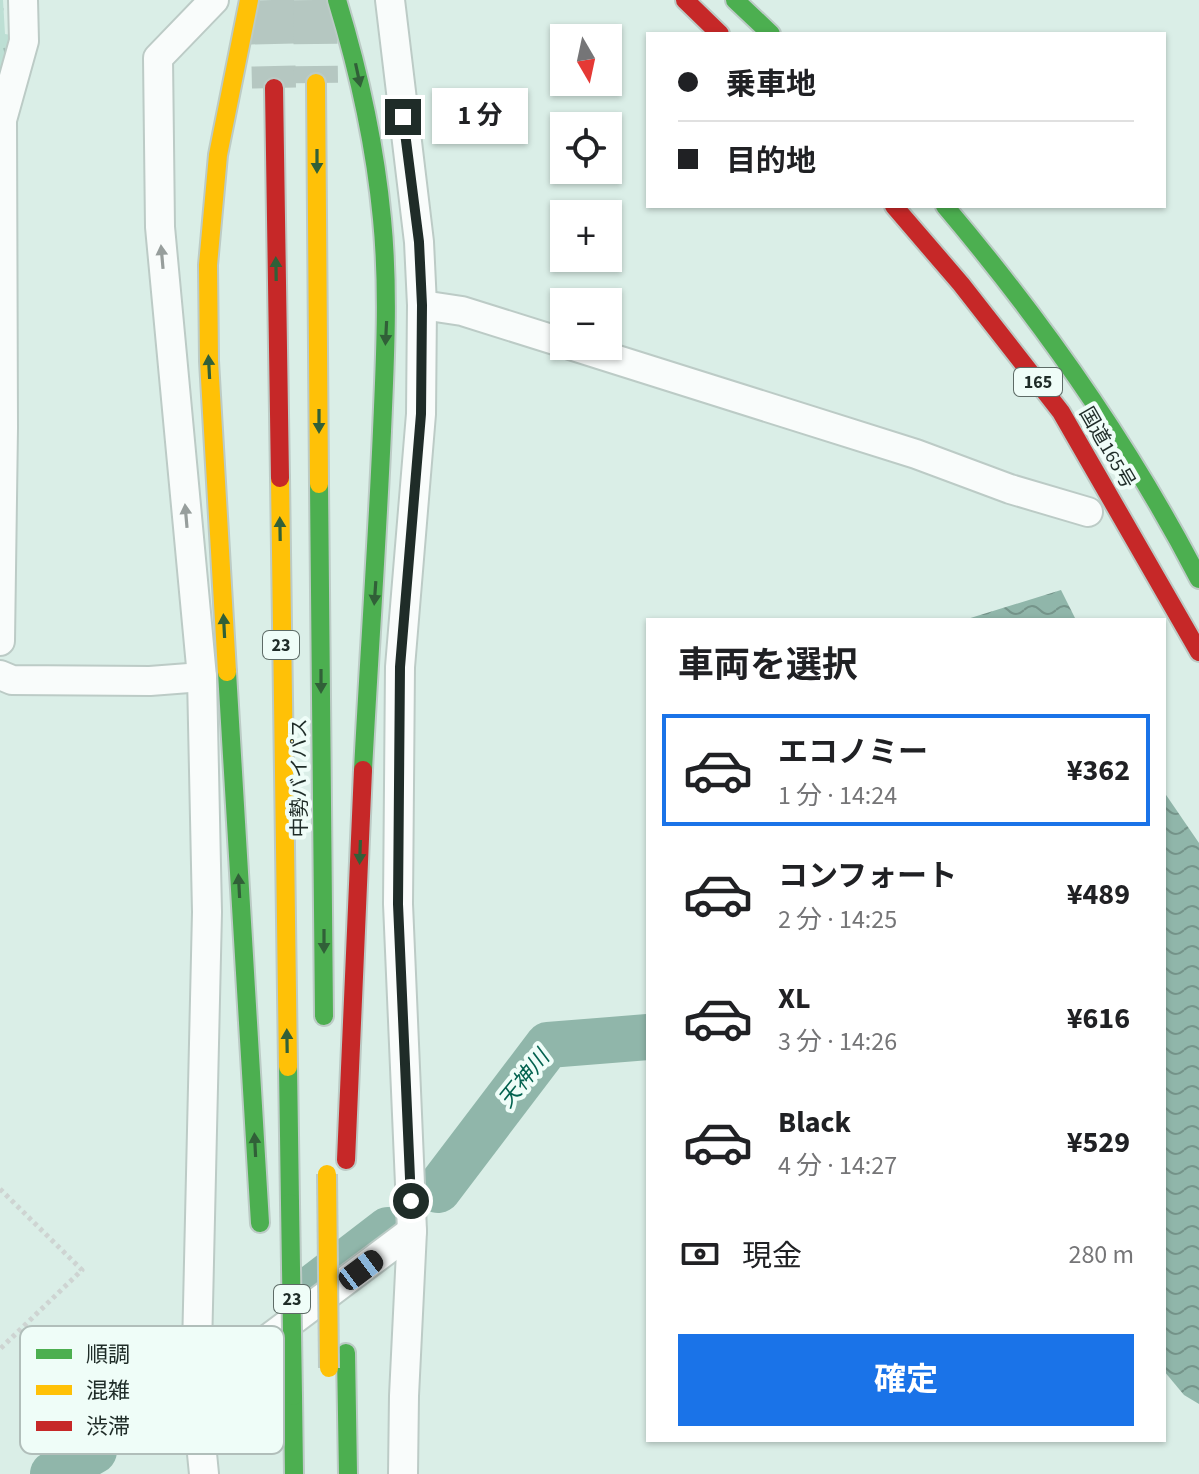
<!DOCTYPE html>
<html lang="ja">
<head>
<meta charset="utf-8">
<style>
	body { margin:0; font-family:"Source Sans 3","Noto Sans JP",sans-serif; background:#f2f2f2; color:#202124; height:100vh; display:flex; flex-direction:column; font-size:30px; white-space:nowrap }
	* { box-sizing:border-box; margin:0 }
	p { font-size:26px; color:#757577 }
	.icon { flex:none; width:44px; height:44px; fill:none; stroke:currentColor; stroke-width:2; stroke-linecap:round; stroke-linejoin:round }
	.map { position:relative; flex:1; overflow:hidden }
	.sheet { position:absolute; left:646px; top:618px; width:520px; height:824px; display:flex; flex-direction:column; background:#fff; border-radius:0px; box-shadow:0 2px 6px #0004 }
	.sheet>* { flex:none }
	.hud { position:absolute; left:646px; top:32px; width:520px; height:176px; border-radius:0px; box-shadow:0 2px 6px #0004; display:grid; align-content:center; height:176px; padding:0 32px; background:#fff }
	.needle { width:52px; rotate:171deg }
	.controls { position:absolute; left:550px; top:24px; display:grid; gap:16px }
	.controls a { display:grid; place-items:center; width:72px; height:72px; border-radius:0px; background:#fff; box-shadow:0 2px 6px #0004; font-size:40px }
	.end { position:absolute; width:36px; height:36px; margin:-18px; border:10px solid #1f2c28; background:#fff; box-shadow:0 0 0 4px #fff }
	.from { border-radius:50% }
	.bubble { position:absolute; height:56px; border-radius:0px; background:#fff; box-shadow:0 2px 6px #0004; font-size:26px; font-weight:700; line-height:56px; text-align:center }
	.car { position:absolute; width:24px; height:48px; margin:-24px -12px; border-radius:10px; box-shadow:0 0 6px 2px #0007; background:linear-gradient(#222 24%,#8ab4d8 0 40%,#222 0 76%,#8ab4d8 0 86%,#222 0) }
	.hud b { display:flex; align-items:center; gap:28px; height:76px; font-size:30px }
	.hud b+b { border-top:2px solid #e0e0e0 }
	.hud i { width:20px; height:20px; background:#202124 }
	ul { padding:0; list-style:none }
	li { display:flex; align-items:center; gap:24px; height:112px; margin:0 16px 12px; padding:0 16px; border:4px solid transparent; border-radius:0px }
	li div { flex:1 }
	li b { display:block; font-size:30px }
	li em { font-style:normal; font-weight:700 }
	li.active { border-color:#1a73e8 }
	li>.icon { width:72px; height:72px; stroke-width:1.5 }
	h2 { padding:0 32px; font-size:36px; line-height:96px }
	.pay { display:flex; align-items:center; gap:20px; height:88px; padding:0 32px; font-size:30px }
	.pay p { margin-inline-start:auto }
	.action { display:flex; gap:16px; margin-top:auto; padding:16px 32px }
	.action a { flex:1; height:92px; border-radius:0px; background:#1a73e8; color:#fff; font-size:32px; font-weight:700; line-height:92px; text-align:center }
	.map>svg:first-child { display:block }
	.park { fill:url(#park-tufts) }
	.water { fill:url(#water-waves) }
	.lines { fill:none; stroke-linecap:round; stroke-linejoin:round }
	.river { stroke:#90b6aa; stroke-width:46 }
	.highway-tunnel { stroke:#b5c7c1; stroke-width:44; stroke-dasharray:44 22; stroke-linecap:butt }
	.street-casing { stroke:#bccbc6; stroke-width:32 }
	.fast-casing { stroke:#bccbc6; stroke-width:22 }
	.slow-casing { stroke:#bccbc6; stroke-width:22 }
	.jam-casing { stroke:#bccbc6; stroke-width:22 }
	.path { stroke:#ced4d2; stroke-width:5; stroke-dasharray:4 4; stroke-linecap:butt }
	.street { stroke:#f9fcfb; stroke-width:28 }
	.fast { stroke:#4caf50; stroke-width:18 }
	.slow { stroke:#ffc107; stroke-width:18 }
	.jam { stroke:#c62828; stroke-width:18 }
	.fast-bridge-casing { stroke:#bccbc6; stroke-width:22; stroke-linecap:butt }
	.slow-bridge-casing { stroke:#bccbc6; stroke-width:22; stroke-linecap:butt }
	.fast-bridge { stroke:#4caf50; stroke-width:18 }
	.slow-bridge { stroke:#ffc107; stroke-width:18 }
	.oneway { fill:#316038 }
	.oneway2 { fill:#979e9c }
	.route { stroke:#1f2c28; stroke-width:10 }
	.labels { text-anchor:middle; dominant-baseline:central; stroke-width:8; stroke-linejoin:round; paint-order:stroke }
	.shield { fill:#effdf8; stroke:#5d6b66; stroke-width:2 }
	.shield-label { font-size:18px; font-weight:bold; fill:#1f2c28 }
	.street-label { font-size:20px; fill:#1f2c28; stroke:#effdf8 }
	.water-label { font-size:22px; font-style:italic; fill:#03624f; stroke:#effdf8 }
	.key { fill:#effdf8; stroke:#b1beba; stroke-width:2 }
	.key-label { font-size:22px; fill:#1f2c28 }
</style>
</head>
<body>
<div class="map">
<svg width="1199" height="1474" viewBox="0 0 1199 1474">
	<defs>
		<pattern id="park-tufts" width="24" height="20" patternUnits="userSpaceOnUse" patternTransform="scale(2)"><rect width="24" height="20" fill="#bddfd4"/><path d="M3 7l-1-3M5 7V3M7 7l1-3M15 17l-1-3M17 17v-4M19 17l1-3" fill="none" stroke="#a2c0b6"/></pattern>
		<pattern id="water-waves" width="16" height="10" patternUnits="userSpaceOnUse" patternTransform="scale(2)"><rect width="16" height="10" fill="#90b6aa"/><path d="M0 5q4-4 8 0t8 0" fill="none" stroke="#75948a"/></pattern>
	</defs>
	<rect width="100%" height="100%" fill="#daeee7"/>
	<polygon class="park" points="0,0 3,0 5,34 11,35 0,77"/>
	<g class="water">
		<polygon points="1061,590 1076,620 964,620"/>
		<polygon points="1164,792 1199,843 1199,1404 1184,1395 1164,1371"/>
	</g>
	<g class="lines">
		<g class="river">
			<polyline points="438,1190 548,1045 648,1037"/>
			<polyline points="302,1296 388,1230"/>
			<polyline points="128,1429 160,1404"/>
			<polyline points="53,1474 94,1451"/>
		</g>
		<g class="highway-tunnel">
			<polyline points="272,0 274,88"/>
			<polyline points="315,0 316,83"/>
		</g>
		<g class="street-casing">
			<g id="street">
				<polyline points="390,0 419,242 422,305 421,414 400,667 398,904 412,1231 404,1396 403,1474"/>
				<polyline points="422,305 462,311 564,343"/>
				<polyline points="573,346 916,454 1010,489 1088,512"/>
				<polyline points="0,641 3,428 2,120 24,41 23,0"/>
				<polyline points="0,675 12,680 150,681 202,677"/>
				<polyline points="196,1393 412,1231"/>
				<polyline points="204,1474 196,1393 207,912 202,677 160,227 158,58 214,0"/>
			</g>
		</g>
		<g class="fast-casing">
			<g id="fast">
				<path d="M337,0C359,72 375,145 382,219C389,290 385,360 382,431C377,544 369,657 363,770"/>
				<polyline points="735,0 771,34"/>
				<path d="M945,206C1043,322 1129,444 1199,579"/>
				<polyline points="319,484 324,1016"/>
				<polyline points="227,672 260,1223"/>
				<polyline points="288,1067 290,1203"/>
				<polyline points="346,1353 348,1474"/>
				<polyline points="293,1396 294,1474"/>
			</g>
		</g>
		<g class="slow-casing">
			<g id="slow">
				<polyline points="316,83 319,484"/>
				<polyline points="280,478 288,1067"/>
				<polyline points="227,672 209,361 208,265 218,155 249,0"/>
			</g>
		</g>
		<g class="jam-casing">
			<g id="jam">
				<polyline points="685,0 720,34"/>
				<polyline points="274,88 280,478"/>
				<polyline points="894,206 961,284 1061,412 1199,652"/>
				<polyline points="346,1160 363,770"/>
			</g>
		</g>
		<polyline class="path" points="0,1189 82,1270 0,1349"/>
		<use href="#street" class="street"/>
		<use href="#fast" class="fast"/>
		<use href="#slow" class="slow"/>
		<use href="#jam" class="jam"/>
		<g class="fast-bridge-casing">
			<polyline id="fast-bridge" points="290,1203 293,1396"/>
		</g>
		<g class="slow-bridge-casing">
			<polyline id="slow-bridge" points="327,1174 329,1368"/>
		</g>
		<use href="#fast-bridge" class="fast-bridge"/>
		<use href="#slow-bridge" class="slow-bridge"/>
	</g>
	<defs><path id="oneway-solid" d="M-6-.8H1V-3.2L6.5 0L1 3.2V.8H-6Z" transform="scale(2)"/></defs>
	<g class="oneway">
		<use href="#oneway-solid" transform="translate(358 75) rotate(78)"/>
		<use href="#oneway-solid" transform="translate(317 161) rotate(90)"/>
		<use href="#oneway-solid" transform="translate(276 269) rotate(-91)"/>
		<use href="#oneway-solid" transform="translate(386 333) rotate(93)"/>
		<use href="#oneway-solid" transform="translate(209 367) rotate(-93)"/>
		<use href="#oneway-solid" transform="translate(319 421) rotate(90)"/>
		<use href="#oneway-solid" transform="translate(280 529) rotate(-91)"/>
		<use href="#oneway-solid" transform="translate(375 593) rotate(94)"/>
		<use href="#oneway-solid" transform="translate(224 626) rotate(-93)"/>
		<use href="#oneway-solid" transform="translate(321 681) rotate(90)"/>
		<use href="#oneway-solid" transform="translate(360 852) rotate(92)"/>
		<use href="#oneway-solid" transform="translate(239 886) rotate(-93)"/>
		<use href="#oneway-solid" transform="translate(324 941) rotate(90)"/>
		<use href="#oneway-solid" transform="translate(287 1041) rotate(-91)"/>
		<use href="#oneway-solid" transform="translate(255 1145) rotate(-93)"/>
	</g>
	<g class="oneway2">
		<use href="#oneway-solid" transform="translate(162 257) rotate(-95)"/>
		<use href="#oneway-solid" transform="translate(186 516) rotate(-95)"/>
	</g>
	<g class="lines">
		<polyline class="route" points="403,117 419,242 422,305 421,414 400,667 398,904 411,1201"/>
	</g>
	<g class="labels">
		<g class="shield">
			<rect x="1014" y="368" width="48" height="28" rx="6"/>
			<rect x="263" y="631" width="36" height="28" rx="6"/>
			<rect x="274" y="1285" width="36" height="28" rx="6"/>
		</g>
		<g class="shield-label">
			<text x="1038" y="382">165</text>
			<text x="281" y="645">23</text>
			<text x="292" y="1299">23</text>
		</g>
		<g class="street-label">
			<text transform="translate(1107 448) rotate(60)">国道165号</text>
			<text transform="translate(300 778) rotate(-90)">中勢バイパス</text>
		</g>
		<g class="water-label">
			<text transform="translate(524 1079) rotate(-51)">天神川</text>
		</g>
	</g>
	<rect x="20" y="1326" width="264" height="128" rx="12" class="key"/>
	<rect x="36" y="1349" width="36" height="10" fill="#4caf50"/>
	<rect x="36" y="1385" width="36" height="10" fill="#ffc107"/>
	<rect x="36" y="1421" width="36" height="10" fill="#c62828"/>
	<g class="key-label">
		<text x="86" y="1362">順調</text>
		<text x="86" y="1398">混雑</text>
		<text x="86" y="1434">渋滞</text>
	</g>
</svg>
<div class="controls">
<a><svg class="needle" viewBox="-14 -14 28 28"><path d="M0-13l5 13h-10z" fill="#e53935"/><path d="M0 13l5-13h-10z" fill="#757577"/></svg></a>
<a><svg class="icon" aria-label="locate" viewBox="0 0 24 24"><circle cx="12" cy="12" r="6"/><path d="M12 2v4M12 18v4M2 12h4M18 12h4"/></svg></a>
<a>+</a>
<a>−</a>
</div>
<i class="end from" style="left:411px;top:1201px"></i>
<i class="end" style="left:403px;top:117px"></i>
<div class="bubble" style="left:432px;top:88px;width:96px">1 分</div>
<i class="car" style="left:361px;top:1270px;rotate:53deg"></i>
<div class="hud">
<b><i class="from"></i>乗車地</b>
<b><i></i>目的地</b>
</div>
<section class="sheet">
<h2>車両を選択</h2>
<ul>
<li class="active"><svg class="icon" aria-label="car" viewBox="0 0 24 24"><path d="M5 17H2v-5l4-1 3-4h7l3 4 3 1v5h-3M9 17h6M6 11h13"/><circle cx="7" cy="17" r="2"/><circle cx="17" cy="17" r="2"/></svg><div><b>エコノミー</b><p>1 分 · 14:24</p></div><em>¥362</em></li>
<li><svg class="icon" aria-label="car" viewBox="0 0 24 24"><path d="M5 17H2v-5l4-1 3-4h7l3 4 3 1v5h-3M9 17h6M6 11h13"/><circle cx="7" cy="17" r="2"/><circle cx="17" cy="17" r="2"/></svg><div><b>コンフォート</b><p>2 分 · 14:25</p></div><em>¥489</em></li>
<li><svg class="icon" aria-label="car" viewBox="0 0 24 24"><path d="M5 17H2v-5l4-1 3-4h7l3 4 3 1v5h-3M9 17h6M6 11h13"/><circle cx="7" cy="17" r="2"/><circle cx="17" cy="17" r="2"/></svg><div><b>XL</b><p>3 分 · 14:26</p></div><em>¥616</em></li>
<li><svg class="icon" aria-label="car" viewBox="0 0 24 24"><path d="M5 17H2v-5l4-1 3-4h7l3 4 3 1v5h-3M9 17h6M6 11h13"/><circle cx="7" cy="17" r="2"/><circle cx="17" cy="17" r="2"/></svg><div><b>Black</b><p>4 分 · 14:27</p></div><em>¥529</em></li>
</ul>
<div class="pay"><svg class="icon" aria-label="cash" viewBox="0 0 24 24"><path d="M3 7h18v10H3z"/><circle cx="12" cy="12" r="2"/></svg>現金<p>280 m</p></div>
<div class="action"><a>確定</a></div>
</section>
</div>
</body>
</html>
